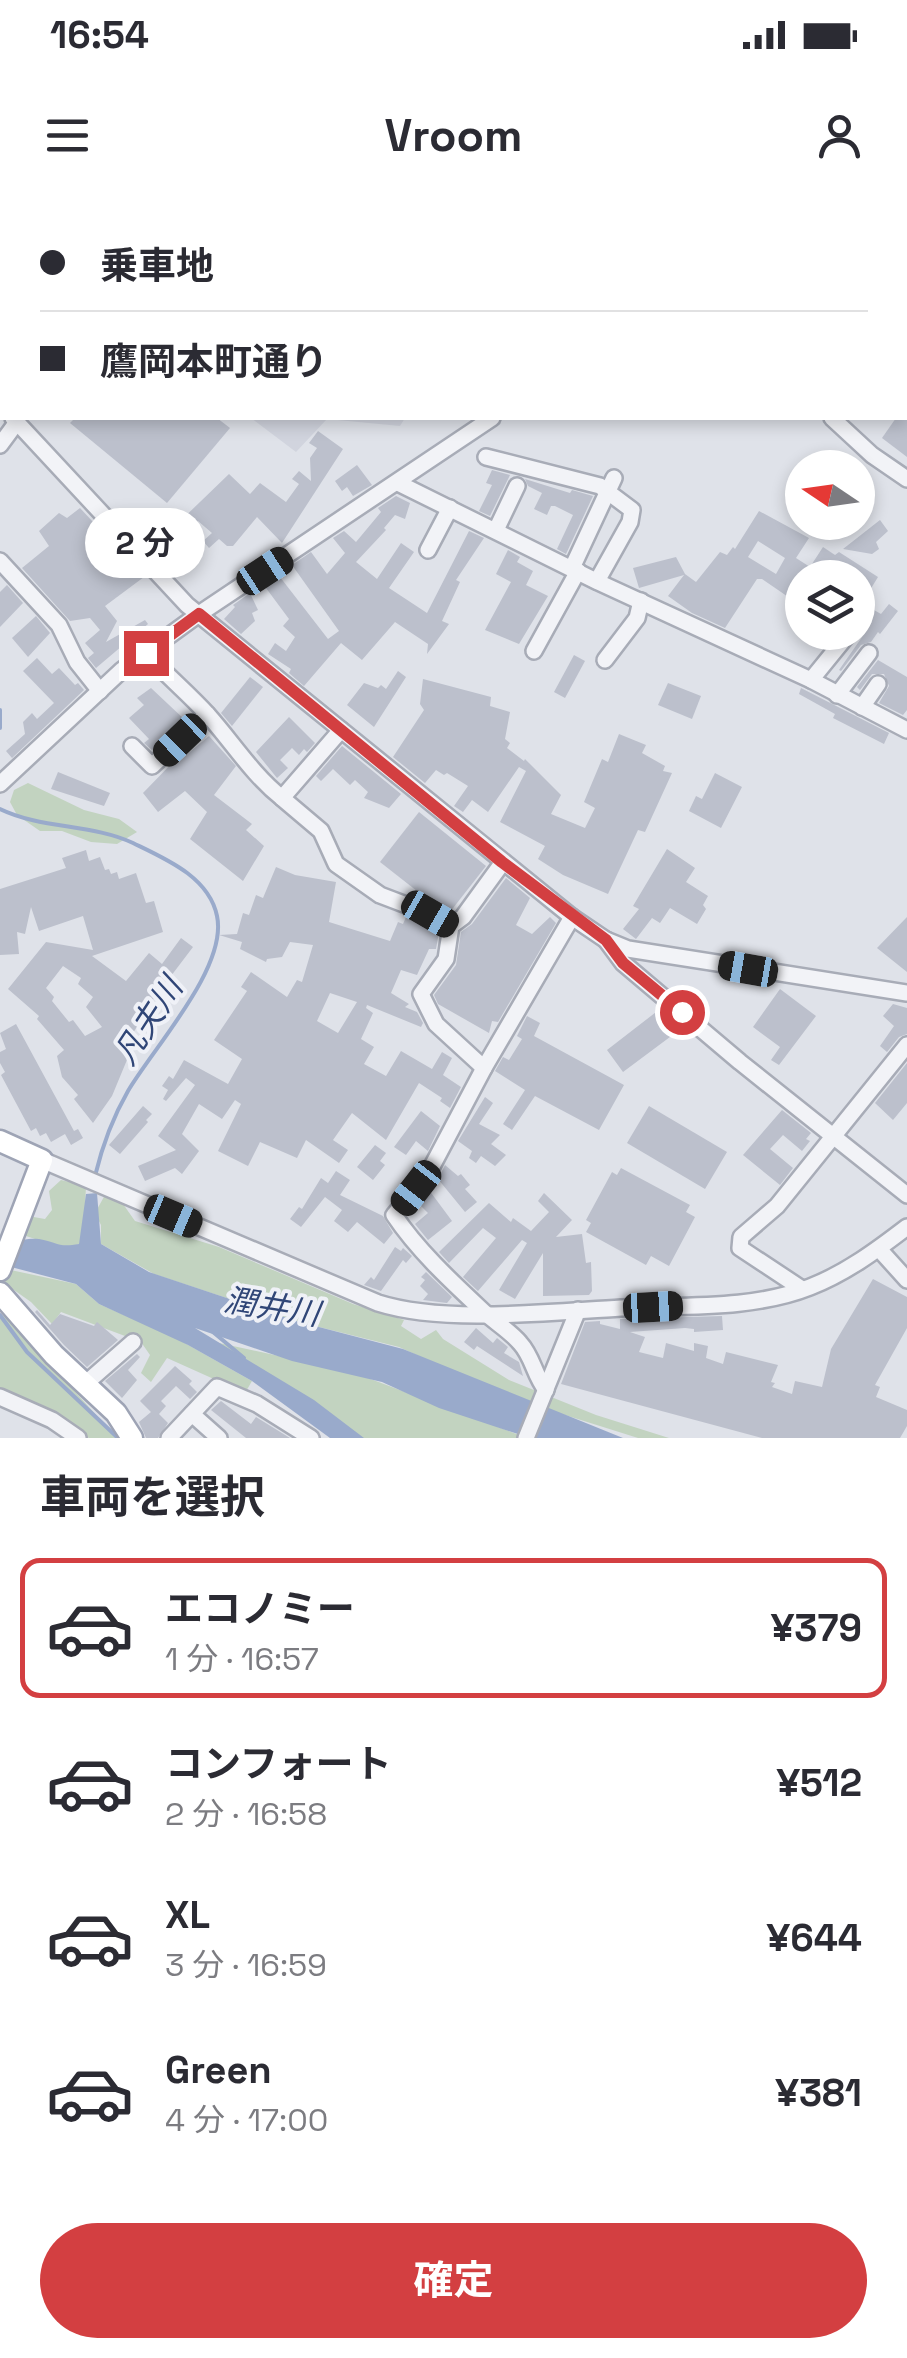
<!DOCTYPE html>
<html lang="ja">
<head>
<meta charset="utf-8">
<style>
	body { margin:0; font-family:"Space Grotesk","Noto Sans JP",sans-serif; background:#f2f2f3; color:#2b2b33; height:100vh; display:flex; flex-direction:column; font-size:38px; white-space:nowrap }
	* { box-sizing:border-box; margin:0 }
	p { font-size:32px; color:#7c7c81 }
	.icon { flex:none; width:55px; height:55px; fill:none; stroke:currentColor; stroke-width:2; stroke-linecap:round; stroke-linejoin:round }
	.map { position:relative; height:1238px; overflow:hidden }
	.side { display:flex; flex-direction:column; background:#fff; flex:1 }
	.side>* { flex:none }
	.hud { position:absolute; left:0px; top:0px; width:908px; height:220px; box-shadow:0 5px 15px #0003; display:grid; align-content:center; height:220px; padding:0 40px; background:#fff }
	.needle { width:65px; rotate:283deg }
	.buttons { position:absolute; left:785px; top:250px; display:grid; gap:20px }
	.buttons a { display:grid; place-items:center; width:90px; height:90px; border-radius:50%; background:#fff; box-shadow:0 5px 15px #0003; font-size:50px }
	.end { position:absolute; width:45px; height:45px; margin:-22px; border:12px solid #d33f41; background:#fff; box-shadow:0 0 0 5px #fff }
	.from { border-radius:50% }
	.bubble { position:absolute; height:70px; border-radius:35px; background:#fff; box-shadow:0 5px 15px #0003; font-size:32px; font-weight:700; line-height:70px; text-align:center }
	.car { position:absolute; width:30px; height:60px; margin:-30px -15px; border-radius:12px; box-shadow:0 0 8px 2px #0007; background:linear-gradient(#222 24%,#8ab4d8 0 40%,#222 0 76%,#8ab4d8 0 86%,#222 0) }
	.hud b { display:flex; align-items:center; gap:35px; height:95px; font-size:38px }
	.hud b+b { border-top:2px solid #e1e1e2 }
	.hud i { width:25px; height:25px; background:#2b2b33 }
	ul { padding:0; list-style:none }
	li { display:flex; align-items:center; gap:30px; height:140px; margin:0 20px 15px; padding:0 20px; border:5px solid transparent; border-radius:20px }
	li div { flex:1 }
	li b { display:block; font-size:38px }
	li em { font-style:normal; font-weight:700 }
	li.selected { border-color:#d33f41 }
	li>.icon { width:90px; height:90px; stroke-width:1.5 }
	h2 { padding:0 40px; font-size:45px; line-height:120px }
	.action { display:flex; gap:20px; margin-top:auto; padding:20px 40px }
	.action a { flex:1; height:115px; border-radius:60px; background:#d33f41; color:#fff; font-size:40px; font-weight:700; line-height:115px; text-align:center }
	.status { display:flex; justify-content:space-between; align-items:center; height:70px; padding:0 50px; background:#fff; direction:ltr }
	.status svg { height:28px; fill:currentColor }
	header { display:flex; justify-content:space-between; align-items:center; height:130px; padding:0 40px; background:#fff; font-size:45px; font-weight:700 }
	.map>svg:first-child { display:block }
	.built { fill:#d1d4de }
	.green { fill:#c2d3c0 }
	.water { fill:#99aacb }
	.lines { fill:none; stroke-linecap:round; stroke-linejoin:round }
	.stream { stroke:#99aacb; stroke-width:4 }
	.building { fill:#bcc0cc; fill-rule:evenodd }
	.minor-casing { stroke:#a8acb7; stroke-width:20 }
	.major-casing { stroke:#9ea4b5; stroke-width:25 }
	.minor { stroke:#f2f3f7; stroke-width:15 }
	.major { stroke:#fff; stroke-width:20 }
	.rail { stroke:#787f93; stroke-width:4; stroke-dasharray:5 10; stroke-linecap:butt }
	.route { stroke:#d33f41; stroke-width:12 }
	.labels { text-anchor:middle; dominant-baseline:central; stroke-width:8; stroke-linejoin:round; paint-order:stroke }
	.water-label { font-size:32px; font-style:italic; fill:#304677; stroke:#eff1f7 }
</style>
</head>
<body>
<div class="status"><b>16:54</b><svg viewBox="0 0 49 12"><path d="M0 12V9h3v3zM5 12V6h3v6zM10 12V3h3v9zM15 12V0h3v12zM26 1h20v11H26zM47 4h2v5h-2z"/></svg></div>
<header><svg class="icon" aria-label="menu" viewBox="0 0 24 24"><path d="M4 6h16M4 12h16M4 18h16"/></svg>Vroom<svg class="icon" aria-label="person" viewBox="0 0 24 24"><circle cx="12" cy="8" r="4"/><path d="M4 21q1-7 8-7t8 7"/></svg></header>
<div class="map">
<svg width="907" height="1238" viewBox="0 0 907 1238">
	<rect width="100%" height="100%" fill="#dfe2e9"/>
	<polygon class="built" points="251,218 405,218 400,226 327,219 296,252"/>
	<g class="green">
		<polygon points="28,583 84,610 119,619 137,632 117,644 91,642 62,631 40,631 17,615 10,602 14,590"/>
		<polygon points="61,980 86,986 84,1028 79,1044 65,1049 23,1035 28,1016 45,1019 52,1010 49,991"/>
		<polygon points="105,995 123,1004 135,1021 219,1047 353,1104 404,1120 401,1126 421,1139 436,1130 443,1139 509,1180 596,1215 669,1238 638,1238 511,1198 399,1147 299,1122 154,1074 101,1044 101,1025 95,1013"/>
		<polygon points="6,1069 76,1084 99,1104 174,1137 252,1181 245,1193 167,1158 151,1182 141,1173 150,1155 141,1142 61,1112 52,1124 31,1102 4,1083"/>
		<polygon points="0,1114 11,1121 117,1238 89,1238 0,1189"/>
		<polygon points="210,1141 352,1172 527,1238 361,1238"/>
	</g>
	<path class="water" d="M97,993L101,1044L149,1072L296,1121L403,1149L623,1238H530L439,1208L382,1182L292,1161L195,1128L314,1200L364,1238H330L252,1181L188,1145L99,1104L76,1084L11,1067L0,1061V1035C22,1045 21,1037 39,1039C57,1042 58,1048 79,1044L86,994Z"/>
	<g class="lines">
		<g class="stream">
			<polyline points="0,510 0,528"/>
			<path d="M0,609C41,629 93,624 133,643C166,659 209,677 217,716C228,767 154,847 128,891C113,917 102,947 95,976"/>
			<polyline points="0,1115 27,1152 118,1238"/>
			<polyline points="213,1132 244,1158"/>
		</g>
	</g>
	<g class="building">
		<polygon points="75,218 217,218 230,228 167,303 70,223"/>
		<polygon points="896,218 907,218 907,257 882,238"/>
		<polygon points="318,231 343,249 282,343 257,317 233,346 227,346 219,339 209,348 203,341 212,333 198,321 184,332 196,346 169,369 150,348 158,341 162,346 176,333 172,329 229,274 250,294 260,283 286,302 299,284 292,279 299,271 311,281 310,258 317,248 309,243"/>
		<polygon points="357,265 372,285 353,296 347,287 342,291 335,281"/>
		<polygon points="492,270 510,275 490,316 479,311 492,285 486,283"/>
		<polygon points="525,279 570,293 572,290 593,296 566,354 557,349 573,315 555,306 551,306 547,315 534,309 542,293 528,286"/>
		<polygon points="396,296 410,303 405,319 395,315 384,328 386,330 356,362 377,379 401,343 414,352 389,388 427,413 469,331 484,338 456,380 460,382 442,421 449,424 427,454 428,444 395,422 362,460 341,443 304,486 289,473 291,469 268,454 275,443 286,451 295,437 283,426 289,419 266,388 280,377 328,439 339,431 292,365 311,352 327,374 345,353 333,338 344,331 356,342 381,312 378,308"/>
		<polygon points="80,308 144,377 105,406 117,421 106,442 145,420 148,424 96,468 88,458 94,453 85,443 100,430 90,418 70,421 22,368 49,346 39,331 59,313 67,318"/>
		<path d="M759,311L809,338L796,358L810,367L823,347L835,355L839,352L878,377L870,390L858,381V378L847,374L838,378V366L830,361L819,365L813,378H802V395L797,403L762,379H757L725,428L692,413L668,396L684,375L639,388L633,368L676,357L685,374L696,382L720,352L727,355L733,347L735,349ZM758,341L785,358L776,374L748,357Z"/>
		<polygon points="880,320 888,331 876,342 879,349 872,354 843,349"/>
		<polygon points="508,350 520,357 517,362 533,371 526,385 548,396 519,444 485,430 511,382 496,374"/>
		<polygon points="7,385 23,403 0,427 0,392"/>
		<polygon points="250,393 258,410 252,413 255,421 241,434 224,419 235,407 233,405"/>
		<polygon points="889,404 898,411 880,434 878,432 871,442 861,445 841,471 839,470 867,430 868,419 874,410 881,414"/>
		<polygon points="36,416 50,433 28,457 12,438"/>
		<polygon points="574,455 585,461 565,498 554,492"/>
		<polygon points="37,458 52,474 59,468 75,485 78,483 84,490 12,558 6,551 25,534 23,522 32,513 37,519 54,503 23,471"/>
		<polygon points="878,460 907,477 907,510 903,515 879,503 889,486 884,474 872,474 860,490 857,487"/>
		<polygon points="398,471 406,477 374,527 347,505 364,483 378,488 381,485 386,489"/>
		<polygon points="250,477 263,487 232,526 221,513"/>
		<polygon points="423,479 491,497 490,506 510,512 505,539 510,543 507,548 524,561 525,559 561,595 551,614 585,628 595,608 584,602 602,559 608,562 619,534 646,545 642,553 665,566 663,571 672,573 645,632 638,630 608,694 563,675 538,659 545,646 500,622 526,571 519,567 488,612 472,600 463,612 454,606 468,586 447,573 444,575 436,570 425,583 393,557 424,510 420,504"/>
		<polygon points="668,483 701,496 692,519 658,505"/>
		<polygon points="151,488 185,520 152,550 144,543 149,539 129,518 144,505 137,498"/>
		<polygon points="801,488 889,533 884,544 833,518 835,514 799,494"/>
		<polygon points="289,517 315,543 307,552 304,549 299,555 292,548 280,560 288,568 277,578 256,552"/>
		<polygon points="209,536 236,566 214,595 252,624 246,630 264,646 243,681 190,639 207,612 185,591 158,612 143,593 176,559 179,561"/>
		<polygon points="342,546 401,594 389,608 364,598 368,592 355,580 350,585 333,569 321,581 316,576"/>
		<polygon points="58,572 110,593 104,606 51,589"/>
		<polygon points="715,573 742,587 721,628 689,611 696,596 702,599"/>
		<polygon points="419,612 486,666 450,712 431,702 380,662"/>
		<polygon points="667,649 695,668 686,682 708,696 703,705 706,709 697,724 670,708 660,723 652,718 636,739 623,729 639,709 633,706"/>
		<path d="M86,650L89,661L100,657L105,670L109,669L111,674L117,672L119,679L136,673L146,703L154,701L163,732L92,756L126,781L149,753L162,764L181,738L193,747L152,801L129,840L134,843L112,896L93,923L74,899L78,895L62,877L57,856L64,850L37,819L39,816L8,789L46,742L93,750L83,716L39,731L31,707L25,734L17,732L19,754L0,755V689L66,668L62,658ZM63,766L81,778L78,784L93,797L86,807L102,827L85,836L73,820L69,822L52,801L54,797L46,788Z"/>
		<path d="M276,667L295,675L336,682L329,722L390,741L398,722L403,724L406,717L439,732L436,749H429L417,775L401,770L391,793L409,804L405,807L417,812L423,823L421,827L367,805L366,808L373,813L361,839L374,847L364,864L386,876L401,851L432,869L442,852L452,858L443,875L461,887L450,908L440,901L442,898L419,883L386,940L352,913L333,940L348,950L339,963L306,940L297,958L260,942L248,966L218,951L241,904L235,900L222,919L199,904L182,934L199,951L182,974L175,968L145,981L138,966L176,950L158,936L195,885L186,878L166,901L163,899L168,890L162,886L169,876L173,879L184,860L228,884L242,859L214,840L247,791L241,787L251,772L287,797L297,780L302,782L313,745L290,742L282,757L267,759L266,762L240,749L242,742L219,735L237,734L243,713L249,715L256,695L263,698ZM330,793L357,802L338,833L317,821Z"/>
		<polygon points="506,678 530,698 516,725 532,734 550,717 556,723 498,822 492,821 489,833 438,804 434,795 456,765 461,732 472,724"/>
		<polygon points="907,717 907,772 877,748"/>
		<polygon points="780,789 816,816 779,865 771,860 780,847 753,827"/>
		<polygon points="893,804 907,808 907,834 899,837 887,852 880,846 894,826 883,816"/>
		<polygon points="660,809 668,819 670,818 682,828 623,872 607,850"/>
		<polygon points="527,816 540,823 534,836 624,885 599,930 535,896 512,930 503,924 525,890 495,871 503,857 509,860 522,839 517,836"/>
		<polygon points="16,824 74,931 78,929 83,938 71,945 65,934 51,942 46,933 40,936 36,928 31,931 1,875 5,872 0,863 0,852 6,849 0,833"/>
		<polygon points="907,863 907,903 893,920 875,903"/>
		<polygon points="485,897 493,903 479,924 500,935 491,944 506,955 495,966 481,956 476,963 469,958 472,951 458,941"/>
		<polygon points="143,906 152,914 146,920 148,922 120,954 109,945"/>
		<polygon points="649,906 727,952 705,989 627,943"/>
		<polygon points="782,910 811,933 806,939 810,941 802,951 783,935 770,949 793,968 780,985 743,955"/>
		<polygon points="421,911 440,926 428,951 416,941 406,955 394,947"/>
		<polygon points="375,945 386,953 380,961 385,965 373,980 357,967"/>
		<polygon points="445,965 458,976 461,974 470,985 465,989 477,1002 465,1012 438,979"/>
		<polygon points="621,968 690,1005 686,1012 695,1017 669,1066 651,1056 646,1065 586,1032 591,1023 586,1020 612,972 617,975"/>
		<polygon points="336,971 350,980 340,995 383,1016 393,1033 384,1044 357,1022 348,1032 334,1021 342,1010 325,997 301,1027 290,1019 299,1007 302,1009 321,978 328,983"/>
		<polygon points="429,990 452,1021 428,1040 415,1024 428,1013 418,1003"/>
		<polygon points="544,993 572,1020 556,1037 582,1034 586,1063 591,1062 592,1091 589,1095 543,1096 543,1053 515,1099 499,1090 527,1043 522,1040 478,1091 463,1077 496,1038 483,1028 449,1063 439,1052 489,1003 511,1022 513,1018 531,1031 549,1012 538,1001"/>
		<polygon points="395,1047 401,1051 403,1048 412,1056 406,1063 403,1060 381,1091 364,1085 371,1077 374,1080"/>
		<polygon points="426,1072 452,1097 447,1103 423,1100 428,1094 420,1086 425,1080 421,1077"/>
		<polygon points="873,1079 907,1097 907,1128 875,1185 880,1187 876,1197 907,1210 907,1226 900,1238 762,1238 561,1184 585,1122 600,1121 600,1124 620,1129 620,1119 722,1116 723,1130 694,1132 694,1129 685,1128 630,1132 645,1137 639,1152 663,1158 666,1143 694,1151 694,1143 708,1146 706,1158 723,1164 726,1152 778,1165 771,1182 775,1183 772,1187 792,1194 795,1181 822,1187 831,1149"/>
		<polygon points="37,1110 50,1125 60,1114 94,1126 97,1122 118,1140 87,1167 64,1145 35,1112"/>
		<polygon points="476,1128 493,1143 497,1138 508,1147 504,1153 519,1162 523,1176 477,1146 474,1150 464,1142"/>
		<polygon points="137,1154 140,1157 128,1170 137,1180 122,1198 105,1181"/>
		<polygon points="175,1166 192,1181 189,1184 197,1192 190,1199 176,1186 161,1201 166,1206 159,1214 168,1223 158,1238 146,1238 139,1222 151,1212 140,1201"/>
		<polygon points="221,1201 251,1224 256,1217 290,1238 246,1238 211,1210"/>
	</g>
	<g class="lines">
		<g class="minor-casing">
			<g id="minor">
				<polyline points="555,0 561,2"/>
				<polyline points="269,2 278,0"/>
				<polyline points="607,2 609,0"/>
				<polyline points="801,2 805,0"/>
				<polyline points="0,81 2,81"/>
				<polyline points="905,96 907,92"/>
				<polyline points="0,128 2,129"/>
				<polyline points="905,176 907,178"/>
				<polyline points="0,204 2,206"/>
				<polyline points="13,218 187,405 572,717 606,740 628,749 907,793"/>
				<polyline points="832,218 872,255 907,279"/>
				<polyline points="0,245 17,222"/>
				<polyline points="486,257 600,286 632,310 630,322 597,381"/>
				<polyline points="398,283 598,382 811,480 907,530"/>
				<polyline points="496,330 517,286"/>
				<polyline points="428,350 450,308"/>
				<polyline points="0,361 59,425 77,462 100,491"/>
				<polyline points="572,368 614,278"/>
				<polyline points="824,378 828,372"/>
				<polyline points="858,424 858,423"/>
				<polyline points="534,451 578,371"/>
				<path d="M146,453C166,475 188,493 208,515C233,543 252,574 282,598"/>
				<polyline points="605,460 637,418 641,401"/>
				<polyline points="811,480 850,432"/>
				<polyline points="837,495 869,453"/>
				<polyline points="862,507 878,484"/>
				<polyline points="341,530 282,598 321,631 336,664 380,695 430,714 451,726"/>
				<polyline points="132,546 152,566 207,514"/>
				<polyline points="0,584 122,470 199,414 492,218"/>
				<polyline points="606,740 623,763 740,862 907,995"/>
				<polyline points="484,868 436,824 421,794 446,759 451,726 463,717 503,662"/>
				<path d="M42,960L378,1103C444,1124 550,1112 621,1108C683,1105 752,1110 810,1087C846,1073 877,1050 907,1027"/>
				<polyline points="879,1049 907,1080"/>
				<polyline points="802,1089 740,1048 741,1037 777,1006 907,845"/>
				<polyline points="85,1184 133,1142"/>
				<path d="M546,1190C534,1175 533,1157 520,1143C510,1131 496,1123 484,1112C453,1083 418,1051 394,1015L429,972L484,868L572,717"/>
				<polyline points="0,1197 52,1220 78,1238"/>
				<polyline points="192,1214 219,1238"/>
				<polyline points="169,1238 217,1187 257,1204 311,1238"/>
				<polyline points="526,1238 578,1110"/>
			</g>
		</g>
		<g class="major-casing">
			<g id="major">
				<polyline points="0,941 42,960 0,1070"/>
				<polyline points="0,1093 54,1155 116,1213 132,1238"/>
			</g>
		</g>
		<use href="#minor" class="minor"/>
		<use href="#major" class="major"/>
		<g class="rail">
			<polyline points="312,2 320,0"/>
			<polyline points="0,105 2,104"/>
		</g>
	</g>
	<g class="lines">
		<polyline class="route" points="146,453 199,414 502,662 606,740 623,763 682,812"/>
	</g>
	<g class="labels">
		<g class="water-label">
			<text transform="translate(148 821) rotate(-57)">凡夫川</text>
			<text transform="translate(272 1107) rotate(9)">潤井川</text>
		</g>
	</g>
</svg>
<div class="buttons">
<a><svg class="needle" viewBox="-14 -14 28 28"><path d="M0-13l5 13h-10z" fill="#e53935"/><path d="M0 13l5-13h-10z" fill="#7c7c81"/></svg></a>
<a><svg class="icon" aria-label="layers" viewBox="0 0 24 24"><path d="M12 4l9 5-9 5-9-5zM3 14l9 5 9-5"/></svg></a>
</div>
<i class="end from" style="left:682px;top:812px"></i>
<i class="end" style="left:146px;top:453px"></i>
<div class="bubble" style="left:85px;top:308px;width:120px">2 分</div>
<i class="car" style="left:265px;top:371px;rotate:57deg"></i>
<i class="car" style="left:180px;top:540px;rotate:226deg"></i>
<i class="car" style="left:430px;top:714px;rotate:120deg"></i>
<i class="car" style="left:748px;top:769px;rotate:280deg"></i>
<i class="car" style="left:416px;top:988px;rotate:218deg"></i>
<i class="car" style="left:173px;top:1016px;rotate:113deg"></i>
<i class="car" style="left:653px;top:1107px;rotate:87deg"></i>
<div class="hud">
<b><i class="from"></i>乗車地</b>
<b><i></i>鷹岡本町通り</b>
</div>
</div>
<section class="side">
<h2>車両を選択</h2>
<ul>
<li class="selected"><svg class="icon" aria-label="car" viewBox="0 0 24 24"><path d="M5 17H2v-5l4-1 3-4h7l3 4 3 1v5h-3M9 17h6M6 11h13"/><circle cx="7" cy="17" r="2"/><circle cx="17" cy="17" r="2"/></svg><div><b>エコノミー</b><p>1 分 · 16:57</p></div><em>¥379</em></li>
<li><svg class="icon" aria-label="car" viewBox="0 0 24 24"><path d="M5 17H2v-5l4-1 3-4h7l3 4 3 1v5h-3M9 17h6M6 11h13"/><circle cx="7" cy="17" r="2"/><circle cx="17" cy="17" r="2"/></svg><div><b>コンフォート</b><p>2 分 · 16:58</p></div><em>¥512</em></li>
<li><svg class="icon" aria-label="car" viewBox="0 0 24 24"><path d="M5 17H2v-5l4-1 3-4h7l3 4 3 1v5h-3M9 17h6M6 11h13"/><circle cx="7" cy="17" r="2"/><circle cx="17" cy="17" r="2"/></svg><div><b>XL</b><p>3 分 · 16:59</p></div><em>¥644</em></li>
<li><svg class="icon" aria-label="car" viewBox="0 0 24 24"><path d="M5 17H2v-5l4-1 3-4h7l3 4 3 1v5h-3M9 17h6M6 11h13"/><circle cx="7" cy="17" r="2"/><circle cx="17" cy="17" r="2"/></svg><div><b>Green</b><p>4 分 · 17:00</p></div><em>¥381</em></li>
</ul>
<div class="action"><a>確定</a></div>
</section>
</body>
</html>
